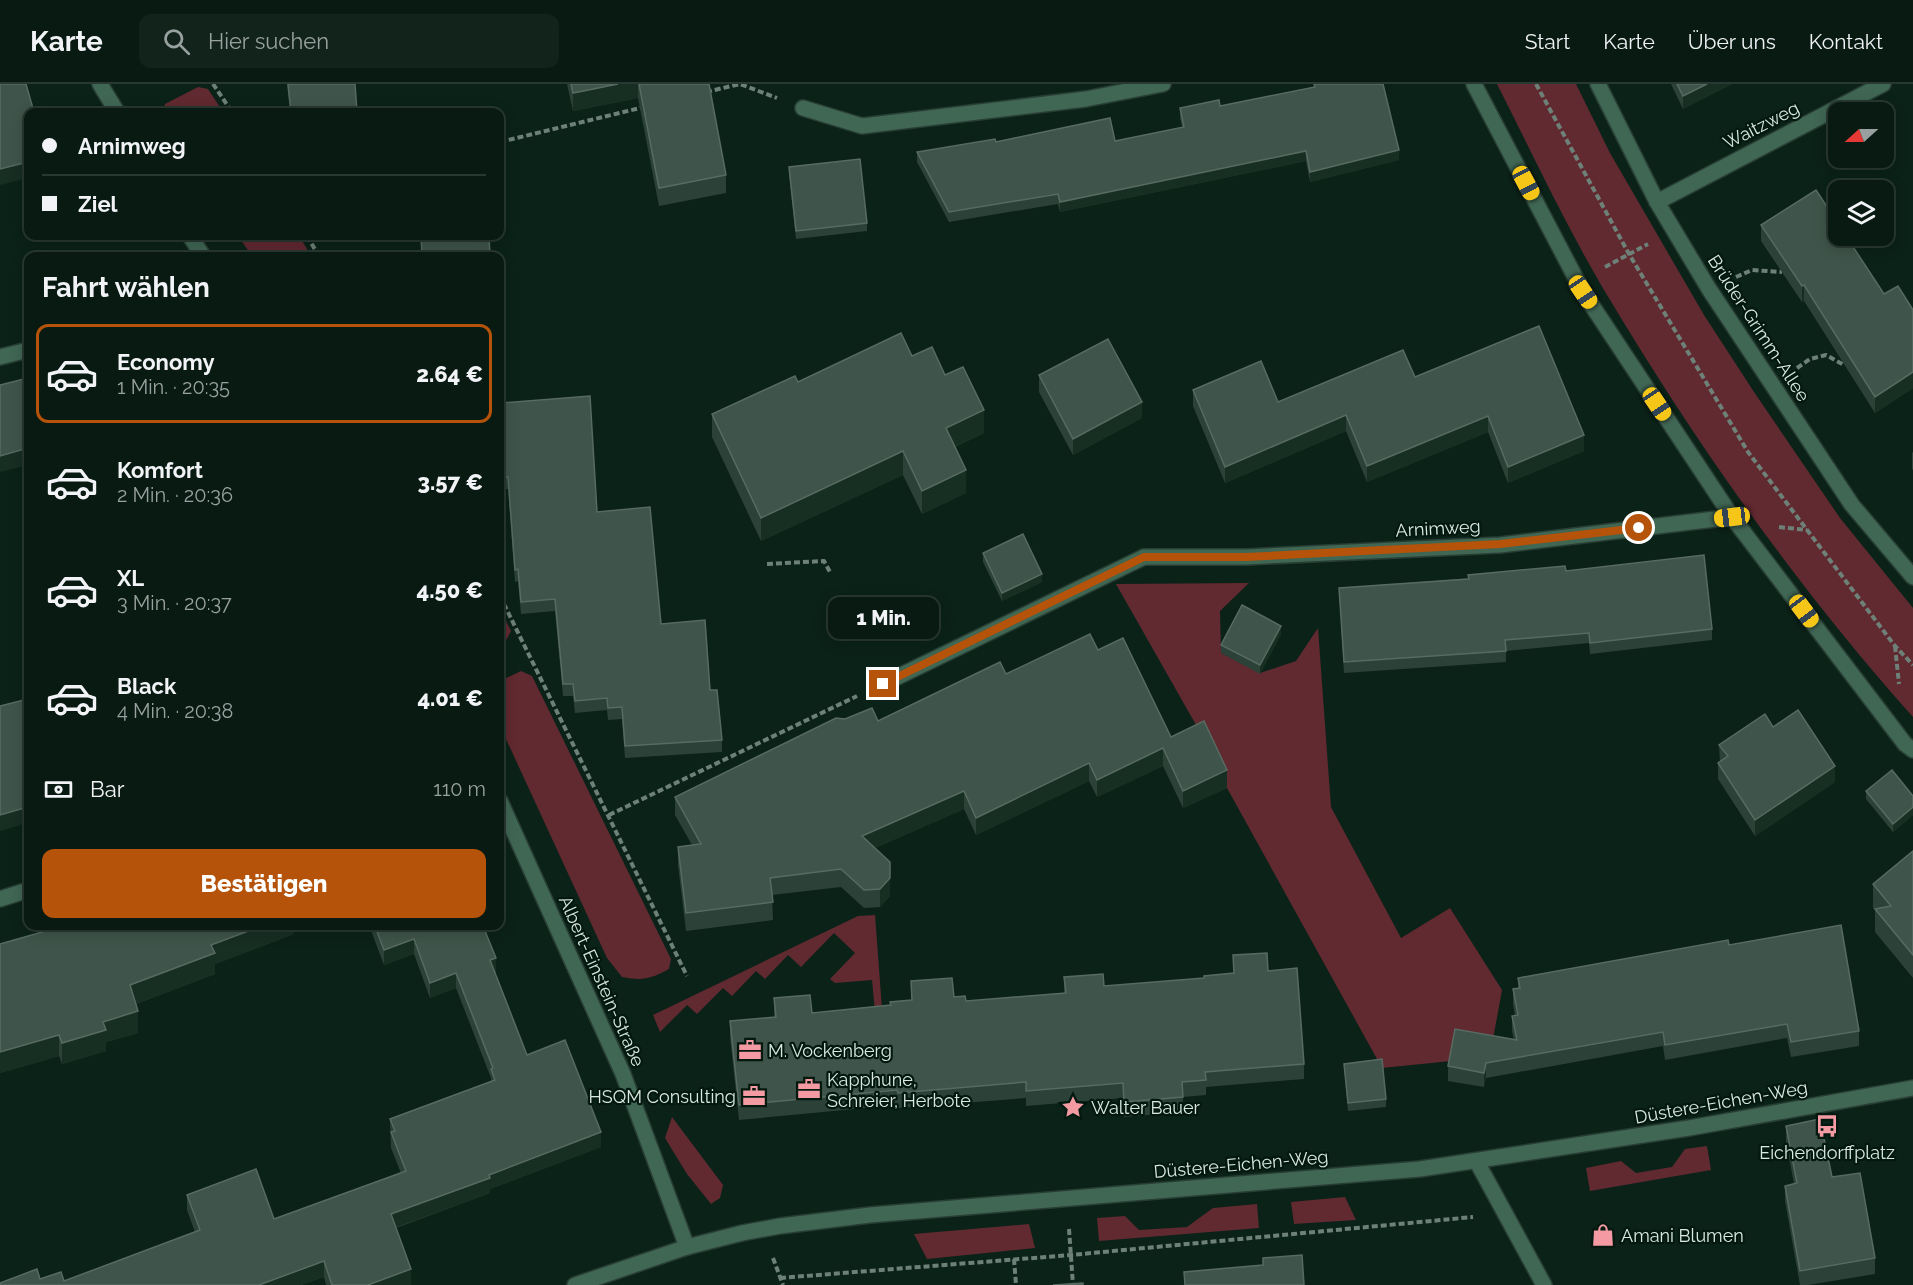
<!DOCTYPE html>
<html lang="de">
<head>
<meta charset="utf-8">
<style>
	body { margin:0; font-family:Raleway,sans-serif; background:#11231b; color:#f1f3f6; height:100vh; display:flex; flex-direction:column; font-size:22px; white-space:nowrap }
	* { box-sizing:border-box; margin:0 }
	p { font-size:20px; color:#98a19f }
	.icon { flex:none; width:33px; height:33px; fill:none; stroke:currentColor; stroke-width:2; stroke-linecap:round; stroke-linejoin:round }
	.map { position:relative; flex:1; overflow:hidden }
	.drawer { position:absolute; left:24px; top:168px; width:480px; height:678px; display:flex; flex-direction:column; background:#081a12; border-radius:12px; box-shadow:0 3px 15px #0003,0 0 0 2px #293832 }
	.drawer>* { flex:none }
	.banner { position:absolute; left:24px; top:24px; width:480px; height:132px; border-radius:12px; box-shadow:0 3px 15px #0003,0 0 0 2px #293832; display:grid; align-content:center; height:132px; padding:0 18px; background:#081a12 }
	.needle { width:39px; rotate:249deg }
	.tools { position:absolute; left:1828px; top:18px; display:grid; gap:12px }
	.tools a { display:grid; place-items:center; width:66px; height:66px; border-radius:12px; background:#081a12; box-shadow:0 3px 15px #0003,0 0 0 2px #293832; font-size:30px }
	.end { position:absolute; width:27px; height:27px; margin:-14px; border:8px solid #b45309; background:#fff; box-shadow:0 0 0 3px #fff }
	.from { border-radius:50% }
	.bubble { position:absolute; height:42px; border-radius:12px; background:#081a12; box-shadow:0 3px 15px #0003,0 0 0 2px #293832; font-size:20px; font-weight:800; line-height:42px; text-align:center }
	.car { position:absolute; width:18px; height:36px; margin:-18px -9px; border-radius:8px; box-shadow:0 0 4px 2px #0007; background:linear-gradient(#f5c518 24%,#345 0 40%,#f5c518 0 76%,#345 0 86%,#f5c518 0) }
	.banner b { display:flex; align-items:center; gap:21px; height:57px; font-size:22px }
	.banner b+b { border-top:2px solid #293832 }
	.banner i { width:15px; height:15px; background:#f1f3f6 }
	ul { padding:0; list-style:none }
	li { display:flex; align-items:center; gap:18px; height:99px; margin:0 12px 9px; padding:0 6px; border:3px solid transparent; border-radius:12px }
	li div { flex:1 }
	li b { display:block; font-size:22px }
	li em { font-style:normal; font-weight:800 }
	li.on { border-color:#b45309 }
	li>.icon { width:54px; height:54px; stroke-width:1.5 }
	h2 { padding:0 18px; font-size:27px; line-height:72px }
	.pay { display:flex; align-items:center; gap:15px; height:66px; padding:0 18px; font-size:22px }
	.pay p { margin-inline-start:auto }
	.cta { display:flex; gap:12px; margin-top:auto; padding:12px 18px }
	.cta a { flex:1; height:69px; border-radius:12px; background:#b45309; color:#fff; font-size:24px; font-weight:800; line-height:69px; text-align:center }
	header { display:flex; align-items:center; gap:36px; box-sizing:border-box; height:84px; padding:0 30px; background:#081a12; border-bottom:2px solid #293832 }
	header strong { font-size:28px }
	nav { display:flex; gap:33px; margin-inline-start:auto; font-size:21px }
	.search { width:420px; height:54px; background:#11231b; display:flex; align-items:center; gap:15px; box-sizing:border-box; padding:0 21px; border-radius:12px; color:#98a19f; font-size:22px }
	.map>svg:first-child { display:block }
	.green { fill:#612930 }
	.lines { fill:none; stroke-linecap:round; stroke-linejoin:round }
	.service-casing { stroke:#283e34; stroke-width:18 }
	.minor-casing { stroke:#283e34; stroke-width:18 }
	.tertiary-casing { stroke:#283e34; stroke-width:18 }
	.path { stroke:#6e8178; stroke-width:4; stroke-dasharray:6 3; stroke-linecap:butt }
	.service { stroke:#406654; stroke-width:15 }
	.minor { stroke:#406654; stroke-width:15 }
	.tertiary { stroke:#406654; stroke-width:15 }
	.wall { fill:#2c4238 }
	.shaded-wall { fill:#172e23 }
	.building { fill:#3f544a; stroke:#576b62; stroke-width:1.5 }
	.route { stroke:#b45309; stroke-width:8 }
	.labels { text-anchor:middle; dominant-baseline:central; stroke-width:4.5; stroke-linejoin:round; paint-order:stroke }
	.street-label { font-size:18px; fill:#dae8e1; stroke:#03190f }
	.poi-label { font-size:18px; fill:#dae8e1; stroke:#03190f; text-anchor:start }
</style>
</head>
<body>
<header>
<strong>Karte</strong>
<div class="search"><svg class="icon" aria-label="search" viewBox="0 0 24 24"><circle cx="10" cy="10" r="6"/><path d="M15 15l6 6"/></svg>Hier suchen</div>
<nav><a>Start</a><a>Karte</a><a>Über uns</a><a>Kontakt</a></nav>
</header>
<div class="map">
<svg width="1913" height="1201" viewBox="0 0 1913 1201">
	<rect width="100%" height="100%" fill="#0b2218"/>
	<g class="green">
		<path d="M1497,0H1576L1610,69L1704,231L1754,308L1840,434L1913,524V633C1796,502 1694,357 1604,206C1565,140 1532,69 1497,0Z"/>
		<polygon points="198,3 208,5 223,28 162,28 165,20"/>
		<polygon points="238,152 299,152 307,165 304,172 252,172"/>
		<polygon points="1249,499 1220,527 1221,569 1260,589 1296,577 1318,544 1331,723 1401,854 1450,824 1502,906 1491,966 1451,977 1382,984 1227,704 1204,655 1116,500"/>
		<polygon points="500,525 511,547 507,555 500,558"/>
		<path d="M521,587L532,592L671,875L669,885C650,895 643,897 622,893L607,874L500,642V597Z"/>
		<polygon points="875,831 883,938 876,938 872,896 835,899 830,895 855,869 834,849 801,883 788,871 765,895 756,887 732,912 723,904 697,930 687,921 660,948 653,931 858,832"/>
		<polygon points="672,1033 723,1101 720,1114 711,1120 687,1090 665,1054"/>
		<polygon points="1707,1062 1711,1086 1590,1107 1586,1084 1621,1077 1636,1089 1672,1083 1685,1065"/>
		<polygon points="1345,1113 1356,1136 1294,1140 1291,1118"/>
		<polygon points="1257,1120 1259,1144 1099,1157 1097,1134 1125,1132 1139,1146 1187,1143 1213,1124"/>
		<polygon points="1029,1140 1035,1164 927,1175 914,1150"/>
	</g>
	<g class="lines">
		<g class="service-casing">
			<polyline id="service" points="883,600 1144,473"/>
		</g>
		<g class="minor-casing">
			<g id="minor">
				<polyline points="100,0 117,28"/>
				<polyline points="1474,0 1583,208 1732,433 1905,660 1913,666"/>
				<polyline points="1598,0 1657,118 1709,205 1852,421 1913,493"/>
				<polyline points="803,24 862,42 1086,15 1163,0"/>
				<polyline points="1657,118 1883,0"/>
				<polyline points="190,152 203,172"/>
				<polyline points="0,273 28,266"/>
				<polyline points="1144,473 1246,473 1500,461 1732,433"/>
				<polyline points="500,717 623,990 687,1163"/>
				<polyline points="0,815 28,806"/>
				<polyline points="1477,1078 1544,1201"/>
			</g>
		</g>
		<g class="tertiary-casing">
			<polyline id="tertiary" points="575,1201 687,1163 742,1149 780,1142 870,1131 1420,1085 1689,1044 1913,1004"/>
		</g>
		<g class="path">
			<polyline points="213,0 232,28"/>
			<polyline points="1536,0 1629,170 1748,368 1895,562 1913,581"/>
			<polyline points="706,8 740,0 777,14"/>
			<polyline points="500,58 644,23"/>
			<polyline points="307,152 319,172"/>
			<polyline points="1605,183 1648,160"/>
			<polyline points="1736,193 1752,186 1782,188"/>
			<polyline points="1797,284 1810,275 1826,271 1844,281"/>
			<polyline points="1779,443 1807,446"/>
			<polyline points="767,480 824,477 830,488"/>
			<polyline points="500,512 687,892"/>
			<polyline points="1895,562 1899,600"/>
			<polyline points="609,731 857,612"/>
			<polyline points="1069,1145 1073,1201"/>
			<polyline points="773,1174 783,1201"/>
			<polyline points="1014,1175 1016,1201"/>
			<polyline points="780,1194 1071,1171 1473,1133"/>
		</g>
		<use href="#service" class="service"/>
		<use href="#minor" class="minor"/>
		<use href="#tertiary" class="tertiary"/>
	</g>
	<g class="wall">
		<polygon points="287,0 355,0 357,28 290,28"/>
		<polygon points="567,0 709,0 726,91 726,109 659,122 638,14 573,27"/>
		<polygon points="1314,0 1383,0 1399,76 1310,98 1306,77 1060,128 1058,120 949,138 917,78 917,68 996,58 1115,57 1182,43 1180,34 1180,24 1220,22 1314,3"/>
		<polygon points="1671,0 1732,0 1683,25"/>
		<polygon points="789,83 867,139 867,147 796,155 789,91"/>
		<polygon points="1761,141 1913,226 1913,304 1875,329 1804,217 1802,218 1761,157"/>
		<polygon points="912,272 945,291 984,349 955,363 966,409 922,430 903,391 761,457 712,353 712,330 798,298"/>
		<polygon points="1039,291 1142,334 1073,371 1039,308"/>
		<polygon points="1415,293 1584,367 1508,399 1488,348 1367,398 1346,347 1225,399 1193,322 1193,306 1278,318"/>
		<polygon points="500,319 597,428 661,540 710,606 722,656 722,668 625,674 622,635 608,636 607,626 575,629 573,612 563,612 555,527 521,530 518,497 515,498 508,405 500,406"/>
		<polygon points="1913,368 1913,386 1912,385 1912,369"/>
		<polygon points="983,469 1042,498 1002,517 983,478"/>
		<polygon points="1566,487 1712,545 1712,556 1590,570 1589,559 1506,567 1506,578 1344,589 1339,504"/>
		<polygon points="1281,550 1260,590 1221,569 1221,561"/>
		<polygon points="1098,566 1171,653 1227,704 1183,724 1163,682 1097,713 1089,697 976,751 964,725 875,764 890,812 880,823 864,824 841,803 772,811 773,836 686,847 678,781 678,763 692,761 675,731 675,713 1006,590"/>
		<polygon points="1773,643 1835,698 1755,752 1718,695 1718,679 1720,678 1719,661"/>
		<polygon points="1866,707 1913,712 1913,731 1893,748 1866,715"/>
		<polygon points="1913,767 1913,894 1875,848 1875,826 1873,824 1873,800"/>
		<polygon points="63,842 294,842 294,850 215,880 215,890 136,920 138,949 106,958 106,967 62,980 59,972 0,989"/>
		<polygon points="370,842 483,842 495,889 527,971 601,1063 490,1105 490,1109 396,1144 411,1201 326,1201 324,1193 301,1201 0,1201 40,1195 64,1197 195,1148 187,1126 187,1111 274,1135 401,1089 391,1064 390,1035 491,998 491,994 456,904 430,914 414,870 384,881 370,844"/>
		<polygon points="1729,861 1859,947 1859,962 1791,973 1787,954 1665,976 1663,962 1486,994 1484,1003 1448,997 1448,982 1514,956 1512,947 1512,932 1515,932 1513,920 1513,905 1518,904 1518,894"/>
		<polygon points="1233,871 1268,887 1304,980 1304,995 1206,1003 1206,1011 1183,1013 1183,1028 1124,1033 1123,1014 1026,1022 1026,1014 898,1024 897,1021 739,1036 730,953 730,937 774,933 774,914 812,929 890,921 911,916 911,897 966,917 1064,909 1064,893 1104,902 1204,894 1233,889"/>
		<polygon points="1344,980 1386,1015 1386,1023 1348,1027"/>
		<polygon points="1786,1042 1832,1093 1875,1174 1875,1190 1808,1201 1800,1201 1785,1117 1785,1102 1794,1100 1786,1057"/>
	</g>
	<g class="shaded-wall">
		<polygon points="618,0 638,0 638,14 573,27 573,9"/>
		<polygon points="1707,0 1732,0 1683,25 1683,12"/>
		<polygon points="1399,66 1399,76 1310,98 1310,88"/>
		<polygon points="1306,67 1306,77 1060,128 1060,118"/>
		<polygon points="28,78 28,94 0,101 0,85"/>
		<polygon points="1804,201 1804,217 1802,218 1802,202"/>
		<polygon points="1913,288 1913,304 1875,329 1875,313"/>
		<polygon points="1142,318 1142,334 1073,371 1073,355"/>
		<polygon points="984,326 984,349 946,367 946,344"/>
		<polygon points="1346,331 1346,347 1225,399 1225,383"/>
		<polygon points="1488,332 1488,348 1367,398 1367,382"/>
		<polygon points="1584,351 1584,367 1508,399 1508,383"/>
		<polygon points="28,364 28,381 0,388 0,372"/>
		<polygon points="903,367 903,391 761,457 761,434"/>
		<polygon points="966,386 966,409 922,430 922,407"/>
		<polygon points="1042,490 1042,498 1002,517 1002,509"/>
		<polygon points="1281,542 1281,550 1260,590 1260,581"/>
		<polygon points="1163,664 1163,682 1097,713 1097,696"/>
		<polygon points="1089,679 1089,697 976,751 976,734"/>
		<polygon points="1835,682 1835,698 1755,752 1755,736"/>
		<polygon points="1227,686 1227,704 1183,724 1183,707"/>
		<polygon points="964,707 964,725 862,770 862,752"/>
		<polygon points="28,723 28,739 0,747 0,731"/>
		<polygon points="1913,723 1913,731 1893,748 1893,740"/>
		<polygon points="890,794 890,812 880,823 880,805"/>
		<polygon points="262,842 294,842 294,850 215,880 215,890 130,922 130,901 211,861"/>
		<polygon points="414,855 414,870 384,881 384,866"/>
		<polygon points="496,874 496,889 490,891 490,876"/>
		<polygon points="456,889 456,904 430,914 430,899"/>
		<polygon points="138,927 138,949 106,958 106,967 62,980 62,959 103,938"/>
		<polygon points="59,951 59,972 0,989 0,968"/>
		<polygon points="1486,979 1486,994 1484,1003 1484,989"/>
		<polygon points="601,1048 601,1063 490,1105 490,1109 391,1145 391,1130 489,1091"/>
		<polygon points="324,1177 324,1193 301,1201 259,1201"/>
		<polygon points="411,1185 411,1201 368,1201"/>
	</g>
	<g class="building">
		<polygon points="0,0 26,0 34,28 28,28 28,78 0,85"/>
		<polygon points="288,0 355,0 357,28 291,28"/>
		<polygon points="571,0 618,0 573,9"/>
		<polygon points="639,0 709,0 726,91 659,104"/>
		<polygon points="1314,0 1383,0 1399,66 1310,88 1306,67 1060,118 1058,110 949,128 917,68 995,55 996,58 1110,34 1115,57 1184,43 1180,24 1219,16 1220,22 1315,3"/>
		<polygon points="1677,0 1707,0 1683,12"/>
		<polygon points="860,75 867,139 796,147 789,83"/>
		<polygon points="1816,106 1839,141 1839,152 1846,152 1884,210 1898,202 1913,226 1913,288 1875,313 1804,201 1802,202 1761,141"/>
		<polygon points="421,152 489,152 490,172 422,172"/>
		<polygon points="1539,242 1584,351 1508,383 1488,332 1367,382 1346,331 1225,383 1193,306 1261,277 1278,318 1403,266 1415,293"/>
		<polygon points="901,249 912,272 932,263 945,291 963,283 984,326 946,344 966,386 922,407 903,367 761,434 712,330 795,292 798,298"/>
		<polygon points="1108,255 1142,318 1073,355 1039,291"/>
		<polygon points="28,294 28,364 0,372 0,301"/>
		<polygon points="590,312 597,428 650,423 661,540 705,536 710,606 717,606 722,656 625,662 622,623 608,624 607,614 575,617 573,600 563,600 555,515 521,518 518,485 515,486 508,393 500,394 500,319"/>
		<polygon points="1023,450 1042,490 1002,509 983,469"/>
		<polygon points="1704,471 1712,545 1590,559 1589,549 1505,556 1506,567 1344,578 1339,504 1469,495 1468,491 1565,482 1566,487"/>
		<polygon points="1242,521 1281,542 1260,581 1221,561"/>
		<polygon points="1090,550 1098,566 1123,554 1171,653 1204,637 1227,686 1183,707 1163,664 1097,696 1089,679 976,734 964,707 862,752 890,778 890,794 880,805 864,806 841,785 770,794 773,818 686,829 678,763 701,760 675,713 836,634 845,635 872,624 878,637 1000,578 1006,590"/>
		<polygon points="28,615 28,723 0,731 0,622"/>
		<polygon points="1798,626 1835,682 1755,736 1718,679 1728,672 1719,661 1765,630 1773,643"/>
		<polygon points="1892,686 1913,712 1913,723 1893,740 1866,707"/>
		<polygon points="1913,767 1913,871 1875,825 1891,822 1873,800"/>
		<polygon points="1841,841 1859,947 1791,958 1787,940 1665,961 1663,948 1486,979 1484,989 1448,982 1455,945 1517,956 1512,932 1518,931 1513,905 1520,904 1518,894 1728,856 1729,861"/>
		<polygon points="63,842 262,842 211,861 215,869 130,901 138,927 103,938 106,946 62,959 59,951 0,968 0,860"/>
		<polygon points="375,842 483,842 496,874 490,876 527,971 565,956 601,1048 489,1091 490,1094 391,1130 411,1185 368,1201 332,1201 324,1177 259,1201 0,1201 0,1199 37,1185 40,1195 61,1188 64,1197 200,1146 187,1111 256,1085 274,1135 406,1087 391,1048 395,1047 390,1035 495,996 491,985 493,984 456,889 430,899 414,855 384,866"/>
		<polygon points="1267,869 1268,887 1297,884 1304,980 1205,988 1206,996 1182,998 1183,1013 1124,1018 1123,999 1026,1007 1026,998 898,1009 897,1006 739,1021 730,937 776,933 774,914 810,911 812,929 891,921 890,918 912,916 911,897 952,894 954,913 965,912 966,917 1066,909 1064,893 1103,890 1104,902 1204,894 1204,892 1234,889 1233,871"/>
		<polygon points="1382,975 1386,1015 1348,1019 1344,980"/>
		<polygon points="1820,1035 1832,1093 1860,1089 1875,1174 1800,1187 1785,1102 1797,1099 1786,1042"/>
		<polygon points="1302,1171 1304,1201 1185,1201 1184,1188 1263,1181 1263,1174"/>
		<polygon points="1083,1199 1083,1201 1053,1201"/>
	</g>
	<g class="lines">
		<polyline class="route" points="883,600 1144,473 1246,473 1500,460 1639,444"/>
	</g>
	<defs>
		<g id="office-bare" transform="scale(1.8)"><path d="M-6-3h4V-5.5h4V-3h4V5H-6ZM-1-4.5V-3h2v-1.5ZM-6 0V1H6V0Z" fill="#f49aa2" stroke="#03190f" stroke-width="2.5" paint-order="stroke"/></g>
		<g id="sight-bare" transform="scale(1.8)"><path d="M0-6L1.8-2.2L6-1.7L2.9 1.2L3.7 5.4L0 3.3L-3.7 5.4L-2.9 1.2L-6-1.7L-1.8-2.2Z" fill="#f49aa2" stroke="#03190f" stroke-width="2.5" paint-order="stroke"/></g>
		<g id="bus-bare" transform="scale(1.8)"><path d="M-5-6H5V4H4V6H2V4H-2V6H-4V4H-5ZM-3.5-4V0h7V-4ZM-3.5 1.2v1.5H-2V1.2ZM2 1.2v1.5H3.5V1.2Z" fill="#f49aa2" stroke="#03190f" stroke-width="2.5" paint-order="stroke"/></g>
		<g id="shop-bare" transform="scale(1.8)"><path d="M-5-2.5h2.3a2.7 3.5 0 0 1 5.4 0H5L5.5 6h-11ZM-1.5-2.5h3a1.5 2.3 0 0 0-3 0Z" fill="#f49aa2" stroke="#03190f" stroke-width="2.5" paint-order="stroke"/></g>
	</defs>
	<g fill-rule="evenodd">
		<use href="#office-bare" x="750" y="966"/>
		<use href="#office-bare" x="809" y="1005"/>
		<use href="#office-bare" x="754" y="1012"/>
		<use href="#sight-bare" x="1073" y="1023"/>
		<use href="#bus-bare" x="1827" y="1042"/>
		<use href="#shop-bare" x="1603" y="1151"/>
	</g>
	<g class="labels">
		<g class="street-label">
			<text transform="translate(1761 41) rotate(-27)">Waitzweg</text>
			<text transform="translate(1759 244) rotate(57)">Brüder-Grimm-Allee</text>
			<text transform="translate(1438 444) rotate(-3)">Arnimweg</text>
			<text transform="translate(602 897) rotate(66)">Albert-Einstein-Straße</text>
			<text transform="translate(1721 1018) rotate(-10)">Düstere-Eichen-Weg</text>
			<text transform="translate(1241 1080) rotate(-5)">Düstere-Eichen-Weg</text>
		</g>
		<g class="poi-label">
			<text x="768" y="966">M. Vockenberg</text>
			<text x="827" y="995">Kapphune,<tspan x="827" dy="21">Schreier, Herbote</tspan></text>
			<text x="736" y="1012" text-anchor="end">HSQM Consulting</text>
			<text x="1091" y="1023">Walter Bauer</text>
			<text x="1827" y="1068" text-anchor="middle">Eichendorffplatz</text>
			<text x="1621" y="1151">Amani Blumen</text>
		</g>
	</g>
</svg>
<div class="tools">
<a><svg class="needle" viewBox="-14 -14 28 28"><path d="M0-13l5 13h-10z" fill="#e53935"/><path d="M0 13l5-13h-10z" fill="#98a19f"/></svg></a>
<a><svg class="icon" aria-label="layers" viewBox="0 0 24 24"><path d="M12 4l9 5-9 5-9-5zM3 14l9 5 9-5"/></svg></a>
</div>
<i class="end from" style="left:1639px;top:444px"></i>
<i class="end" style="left:883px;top:600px"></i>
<div class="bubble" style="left:828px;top:513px;width:111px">1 Min.</div>
<i class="car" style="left:1526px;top:99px;rotate:152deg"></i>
<i class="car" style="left:1583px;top:208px;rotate:146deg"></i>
<i class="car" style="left:1657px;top:320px;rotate:146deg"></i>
<i class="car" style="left:1732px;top:433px;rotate:263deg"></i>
<i class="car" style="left:1804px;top:527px;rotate:143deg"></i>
<div class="banner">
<b><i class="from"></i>Arnimweg</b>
<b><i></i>Ziel</b>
</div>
<section class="drawer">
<h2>Fahrt wählen</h2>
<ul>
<li class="on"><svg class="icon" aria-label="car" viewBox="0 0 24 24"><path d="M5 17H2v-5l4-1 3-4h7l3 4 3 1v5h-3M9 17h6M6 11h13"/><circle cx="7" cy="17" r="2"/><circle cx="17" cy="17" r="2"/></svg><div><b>Economy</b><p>1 Min. · 20:35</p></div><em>2.64 €</em></li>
<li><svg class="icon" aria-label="car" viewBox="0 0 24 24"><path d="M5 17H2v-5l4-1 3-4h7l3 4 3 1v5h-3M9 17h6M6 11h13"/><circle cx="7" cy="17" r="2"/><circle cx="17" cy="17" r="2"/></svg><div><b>Komfort</b><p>2 Min. · 20:36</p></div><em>3.57 €</em></li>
<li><svg class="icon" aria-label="car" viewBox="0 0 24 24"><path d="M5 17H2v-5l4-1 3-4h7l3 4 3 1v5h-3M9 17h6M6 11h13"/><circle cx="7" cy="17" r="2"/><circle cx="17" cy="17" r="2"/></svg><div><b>XL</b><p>3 Min. · 20:37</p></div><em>4.50 €</em></li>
<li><svg class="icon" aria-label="car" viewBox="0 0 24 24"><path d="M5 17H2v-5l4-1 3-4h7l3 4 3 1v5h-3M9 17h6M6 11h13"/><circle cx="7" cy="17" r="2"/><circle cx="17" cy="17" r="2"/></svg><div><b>Black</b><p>4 Min. · 20:38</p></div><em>4.01 €</em></li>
</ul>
<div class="pay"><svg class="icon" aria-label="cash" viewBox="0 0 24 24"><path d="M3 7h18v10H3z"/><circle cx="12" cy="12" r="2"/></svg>Bar<p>110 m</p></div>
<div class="cta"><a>Bestätigen</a></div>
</section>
</div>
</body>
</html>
